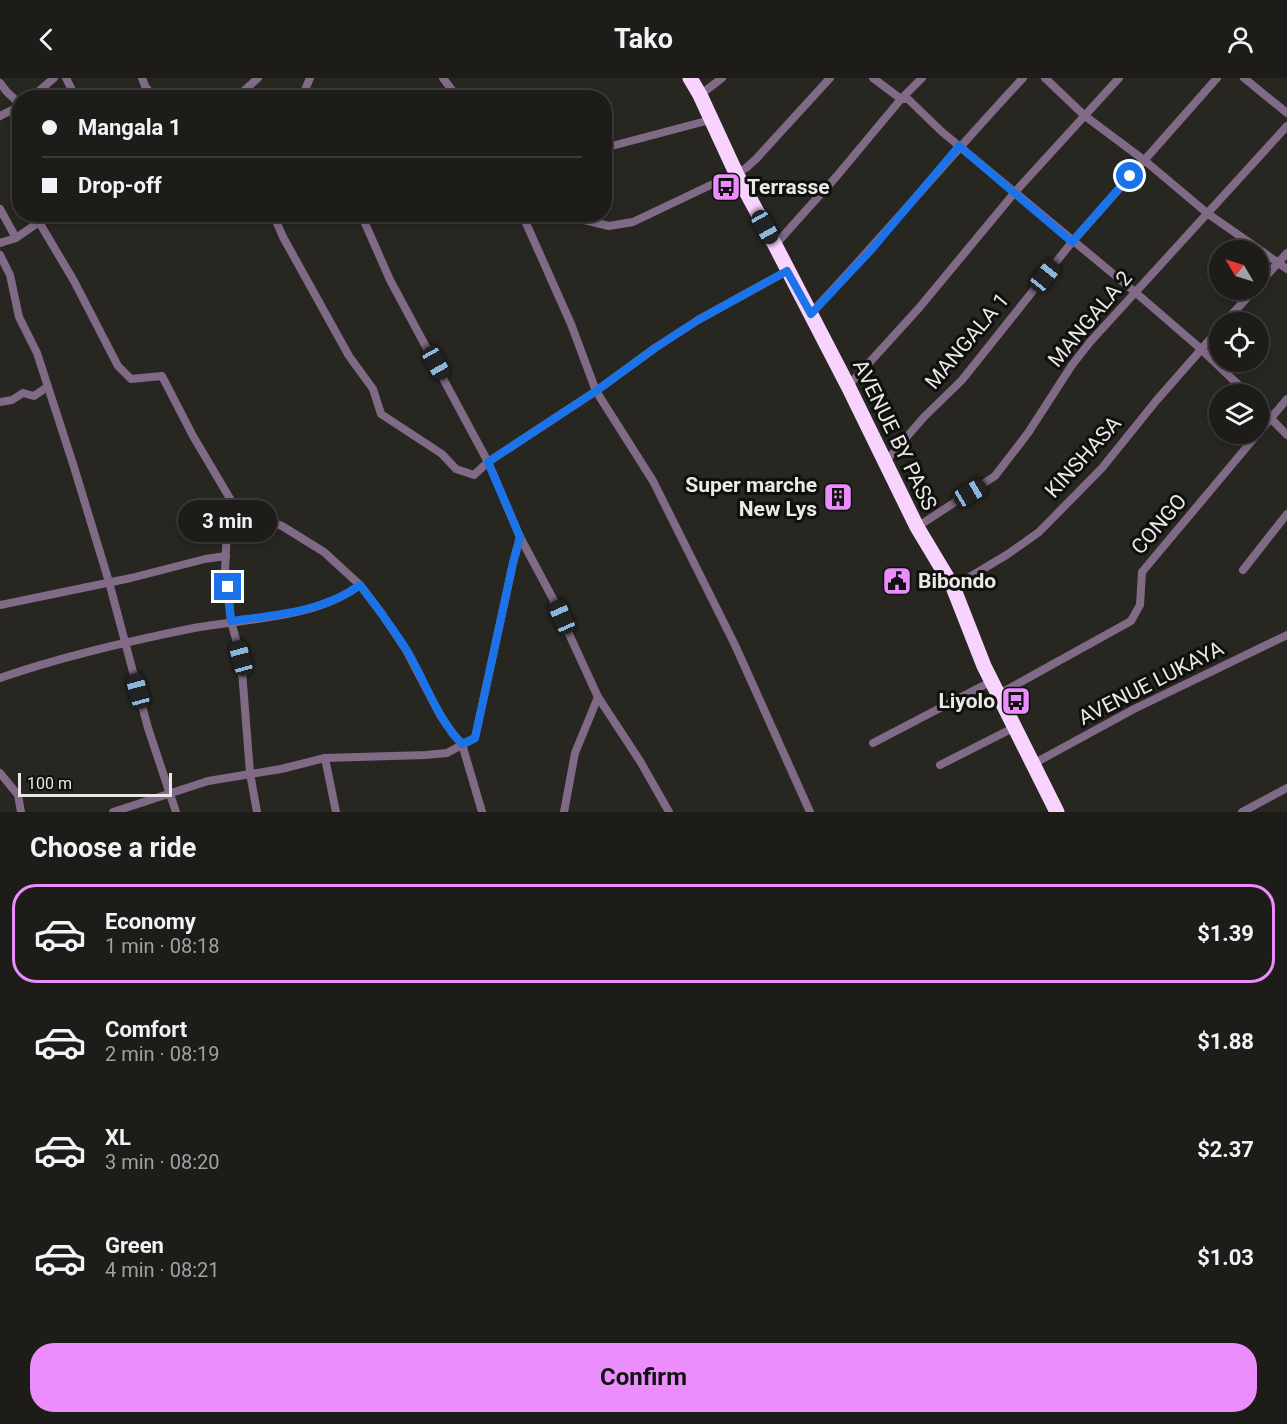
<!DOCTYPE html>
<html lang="en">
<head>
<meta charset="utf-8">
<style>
	body { margin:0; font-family:Roboto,sans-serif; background:#2a2926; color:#f1f3f6; height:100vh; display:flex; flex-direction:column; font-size:22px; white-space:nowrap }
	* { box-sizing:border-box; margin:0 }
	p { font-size:20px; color:#a0a1a2 }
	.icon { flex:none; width:33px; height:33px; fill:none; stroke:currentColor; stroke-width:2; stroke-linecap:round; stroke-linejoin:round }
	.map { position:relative; height:734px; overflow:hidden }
	.panel { display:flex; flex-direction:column; background:#1d1c19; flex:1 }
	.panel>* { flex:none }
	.banner { position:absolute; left:12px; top:12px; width:600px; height:132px; border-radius:24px; box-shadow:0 3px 9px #0003,0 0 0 2px #3b3a38; display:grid; align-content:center; height:132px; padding:0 30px; background:#1d1c19 }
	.needle { width:39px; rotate:308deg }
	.buttons { position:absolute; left:1209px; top:162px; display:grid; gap:12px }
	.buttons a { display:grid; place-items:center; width:60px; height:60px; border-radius:50%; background:#1d1c19; box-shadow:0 3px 9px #0003,0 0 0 2px #3b3a38; font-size:30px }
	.scale { position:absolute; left:18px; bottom:15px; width:154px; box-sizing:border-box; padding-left:6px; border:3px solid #eae9e6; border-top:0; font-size:16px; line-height:21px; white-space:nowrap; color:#eae9e6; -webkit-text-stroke:4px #0f0f0d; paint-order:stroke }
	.end { position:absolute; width:27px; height:27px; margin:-14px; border:8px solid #1a73e8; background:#fff; box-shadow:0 0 0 3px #fff }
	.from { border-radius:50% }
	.bubble { position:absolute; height:42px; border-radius:21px; background:#1d1c19; box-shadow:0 3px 9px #0003,0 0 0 2px #3b3a38; font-size:20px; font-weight:700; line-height:42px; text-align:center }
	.car { position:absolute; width:18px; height:36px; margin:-18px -9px; border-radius:8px; box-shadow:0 0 4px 2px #0007; background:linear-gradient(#222 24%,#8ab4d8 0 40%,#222 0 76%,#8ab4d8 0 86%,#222 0) }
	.banner b { display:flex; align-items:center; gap:21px; height:57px; font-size:22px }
	.banner b+b { border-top:2px solid #3b3a38 }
	.banner i { width:15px; height:15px; background:#f1f3f6 }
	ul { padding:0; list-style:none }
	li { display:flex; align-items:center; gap:18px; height:99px; margin:0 12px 9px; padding:0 18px; border:3px solid transparent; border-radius:24px }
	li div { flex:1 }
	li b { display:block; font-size:22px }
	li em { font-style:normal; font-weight:700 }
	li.on { border-color:#eb8dfc }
	li>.icon { width:54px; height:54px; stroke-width:1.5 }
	h2 { padding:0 30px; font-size:27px; line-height:72px }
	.action { display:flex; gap:12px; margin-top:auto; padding:12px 30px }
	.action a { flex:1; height:69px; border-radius:24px; background:#eb8dfc; color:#111; font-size:24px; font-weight:700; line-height:69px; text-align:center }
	header { display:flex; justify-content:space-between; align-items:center; height:78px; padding:0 30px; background:#1d1c19; font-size:27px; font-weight:700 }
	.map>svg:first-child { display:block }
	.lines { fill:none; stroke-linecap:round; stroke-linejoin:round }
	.street { stroke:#816a86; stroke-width:8 }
	.highway { stroke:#f7d3fd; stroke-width:15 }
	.route { stroke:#1a73e8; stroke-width:8 }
	.labels { text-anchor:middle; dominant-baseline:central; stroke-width:6; stroke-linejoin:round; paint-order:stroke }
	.poi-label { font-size:21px; font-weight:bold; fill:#eae9e6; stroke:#0f0f0d; text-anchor:start }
	.street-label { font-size:21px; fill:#eae9e6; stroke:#0f0f0d }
</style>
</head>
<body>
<header><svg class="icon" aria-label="back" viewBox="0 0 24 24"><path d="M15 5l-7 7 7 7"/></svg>Tako<svg class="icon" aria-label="person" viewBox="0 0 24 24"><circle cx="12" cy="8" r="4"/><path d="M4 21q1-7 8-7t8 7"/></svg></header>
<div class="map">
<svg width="1287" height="734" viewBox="0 0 1287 734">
	<rect width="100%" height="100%" fill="#272621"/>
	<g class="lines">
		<g class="street">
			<polyline points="66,0 76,20"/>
			<polyline points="142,0 145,8 154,20"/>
			<polyline points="443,0 458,20"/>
			<polyline points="873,0 901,21 908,21 941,53 1135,214 1201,271 1248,316"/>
			<polyline points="1045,0 1085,38 1144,82 1207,135 1287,191"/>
			<polyline points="1244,0 1287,35"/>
			<polyline points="0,5 7,14 20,26"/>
			<polyline points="700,17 722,0"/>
			<polyline points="31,20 54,0"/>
			<polyline points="236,20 258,0"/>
			<polyline points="299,20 305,12 310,0"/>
			<polyline points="0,38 20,28"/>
			<polyline points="604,70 710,42"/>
			<polyline points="0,131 16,160"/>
			<polyline points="273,136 283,159 349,278 373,311 381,336 442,376 456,391 474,397 488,384 596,313 655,270 698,242 787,193"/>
			<polyline points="361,136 390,202 488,384 520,459 552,519 598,619 640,683 669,734"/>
			<polyline points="522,136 571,246 596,313 653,403 735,567 810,734"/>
			<polyline points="559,136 609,148 633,144 736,95 746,90 756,81 830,0"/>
			<polyline points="39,144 74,203 118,288 131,301 162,298 193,358 235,429 282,448 324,474 360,507 382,536 406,572 440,637 453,656 462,666 482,734"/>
			<polyline points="0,165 16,160 39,144 65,136"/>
			<polyline points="775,167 836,99 901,21 922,0"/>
			<polyline points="0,177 10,197 19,239 37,275 74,389 109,504 148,650 176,734"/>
			<polyline points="1258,207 1287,175"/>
			<path d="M811,235C883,159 951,77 1023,0"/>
			<polyline points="1225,244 1254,212"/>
			<polyline points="848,308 919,230 1015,114 1119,0"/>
			<polyline points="0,324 12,322 23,315 34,318 47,309"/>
			<polyline points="1258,327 1287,357"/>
			<polyline points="885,384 924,339 962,302 1072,164 1217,0"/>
			<polyline points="235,429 227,449 225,493 231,543 241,580 250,695 257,734"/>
			<polyline points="917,449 995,398 1028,355 1072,287 1090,264 1287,48"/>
			<polyline points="1243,492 1287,436"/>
			<polyline points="953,509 1008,476 1039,454 1102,390 1156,323 1220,250"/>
			<polyline points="0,527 131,500 205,481 226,478"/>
			<path d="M0,600C63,578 129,563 194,550C249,540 314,541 360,507"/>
			<polyline points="999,616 1131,543 1140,527 1142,494 1287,321"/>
			<polyline points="873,665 992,603"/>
			<polyline points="325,680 336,734"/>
			<polyline points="1033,686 1134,631 1287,557"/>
			<polyline points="940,687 1015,649"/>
			<polyline points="0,695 18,717 21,734"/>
			<polyline points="113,734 208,703 281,691 325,680 426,677 447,675 475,660 513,485 520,459"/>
			<polyline points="564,734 575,675 598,619"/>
			<polyline points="1242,734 1287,710"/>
		</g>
		<polyline class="highway" points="690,0 700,17 736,95 775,167 848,308 917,449 953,509 984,588 1057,734"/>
	</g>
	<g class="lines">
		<path class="route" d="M228,509L231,543C276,537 323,534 360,507C376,528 392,549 406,571C425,602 436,639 462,666L475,660L513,485L520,459L488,384L596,313L655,270L698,242L787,193L811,236L871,172L959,68L1072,164L1130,98"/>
	</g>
	<defs>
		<g id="bus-square" transform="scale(1.5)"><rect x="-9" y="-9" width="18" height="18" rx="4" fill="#eb8dfc" stroke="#0f0f0d"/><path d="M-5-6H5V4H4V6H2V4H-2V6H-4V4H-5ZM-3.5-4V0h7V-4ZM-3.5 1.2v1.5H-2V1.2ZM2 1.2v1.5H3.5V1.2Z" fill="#111"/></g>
		<g id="building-square" transform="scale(1.5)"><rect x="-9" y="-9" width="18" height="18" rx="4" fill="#eb8dfc" stroke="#0f0f0d"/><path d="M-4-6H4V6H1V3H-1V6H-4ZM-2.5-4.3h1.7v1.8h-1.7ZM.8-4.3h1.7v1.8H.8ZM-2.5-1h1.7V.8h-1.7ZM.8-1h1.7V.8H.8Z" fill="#111"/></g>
		<g id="civic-square" transform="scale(1.5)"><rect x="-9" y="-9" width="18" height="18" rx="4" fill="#eb8dfc" stroke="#0f0f0d"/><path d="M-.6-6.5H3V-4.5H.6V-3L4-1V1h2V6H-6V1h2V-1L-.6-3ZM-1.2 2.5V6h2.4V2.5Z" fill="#111"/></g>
	</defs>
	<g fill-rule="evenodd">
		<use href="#bus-square" x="726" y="109"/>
		<use href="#building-square" x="838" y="419"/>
		<use href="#civic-square" x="897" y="503"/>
		<use href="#bus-square" x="1016" y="623"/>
	</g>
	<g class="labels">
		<g class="poi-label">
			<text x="747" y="109">Terrasse</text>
			<text x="817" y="407" text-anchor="end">Super marche<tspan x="817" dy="24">New Lys</tspan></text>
			<text x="918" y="503">Bibondo</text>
			<text x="995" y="623" text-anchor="end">Liyolo</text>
		</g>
		<g class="street-label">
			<text transform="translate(1090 241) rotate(-50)">MANGALA 2</text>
			<text transform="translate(967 263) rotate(-50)">MANGALA 1</text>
			<text transform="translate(895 357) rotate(64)">AVENUE BY PASS</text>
			<text transform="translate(1083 379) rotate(-48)">KINSHASA</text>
			<text transform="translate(1159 446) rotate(-49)">CONGO</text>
			<text transform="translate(1151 605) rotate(-27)">AVENUE LUKAYA</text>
		</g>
	</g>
</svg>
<div class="buttons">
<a><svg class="needle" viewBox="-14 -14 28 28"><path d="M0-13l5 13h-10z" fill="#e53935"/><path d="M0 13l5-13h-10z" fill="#a0a1a2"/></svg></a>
<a><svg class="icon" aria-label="locate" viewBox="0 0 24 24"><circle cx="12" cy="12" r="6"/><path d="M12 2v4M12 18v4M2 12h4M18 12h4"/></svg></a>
<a><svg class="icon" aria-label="layers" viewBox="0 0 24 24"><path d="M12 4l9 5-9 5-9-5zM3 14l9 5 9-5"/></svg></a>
</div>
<div class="scale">100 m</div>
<i class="end from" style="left:1130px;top:98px"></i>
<i class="end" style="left:228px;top:509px"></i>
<div class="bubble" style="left:178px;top:422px;width:99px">3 min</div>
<i class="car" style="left:765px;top:149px;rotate:151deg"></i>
<i class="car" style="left:1045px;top:198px;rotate:39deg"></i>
<i class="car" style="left:436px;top:285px;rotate:151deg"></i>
<i class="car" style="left:970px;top:415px;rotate:60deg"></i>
<i class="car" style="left:562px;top:539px;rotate:336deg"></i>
<i class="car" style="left:241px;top:580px;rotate:345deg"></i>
<i class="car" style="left:138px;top:613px;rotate:345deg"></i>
<div class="banner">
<b><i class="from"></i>Mangala 1</b>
<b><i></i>Drop-off</b>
</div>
</div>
<section class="panel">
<h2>Choose a ride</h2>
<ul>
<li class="on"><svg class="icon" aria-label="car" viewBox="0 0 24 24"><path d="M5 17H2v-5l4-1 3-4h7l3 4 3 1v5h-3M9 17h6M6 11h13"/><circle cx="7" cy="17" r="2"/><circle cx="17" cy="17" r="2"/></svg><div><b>Economy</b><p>1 min · 08:18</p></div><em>$1.39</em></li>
<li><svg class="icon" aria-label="car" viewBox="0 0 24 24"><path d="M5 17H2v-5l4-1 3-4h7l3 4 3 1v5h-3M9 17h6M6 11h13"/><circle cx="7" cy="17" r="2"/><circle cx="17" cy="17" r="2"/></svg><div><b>Comfort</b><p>2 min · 08:19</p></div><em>$1.88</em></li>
<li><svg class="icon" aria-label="car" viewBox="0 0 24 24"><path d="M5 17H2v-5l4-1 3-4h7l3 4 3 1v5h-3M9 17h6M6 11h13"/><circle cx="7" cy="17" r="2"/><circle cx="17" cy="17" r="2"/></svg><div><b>XL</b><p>3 min · 08:20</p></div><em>$2.37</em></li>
<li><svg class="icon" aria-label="car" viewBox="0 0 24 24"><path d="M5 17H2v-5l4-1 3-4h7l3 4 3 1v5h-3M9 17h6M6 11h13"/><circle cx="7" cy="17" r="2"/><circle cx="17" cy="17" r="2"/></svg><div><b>Green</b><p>4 min · 08:21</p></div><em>$1.03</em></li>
</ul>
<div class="action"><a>Confirm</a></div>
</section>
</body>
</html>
